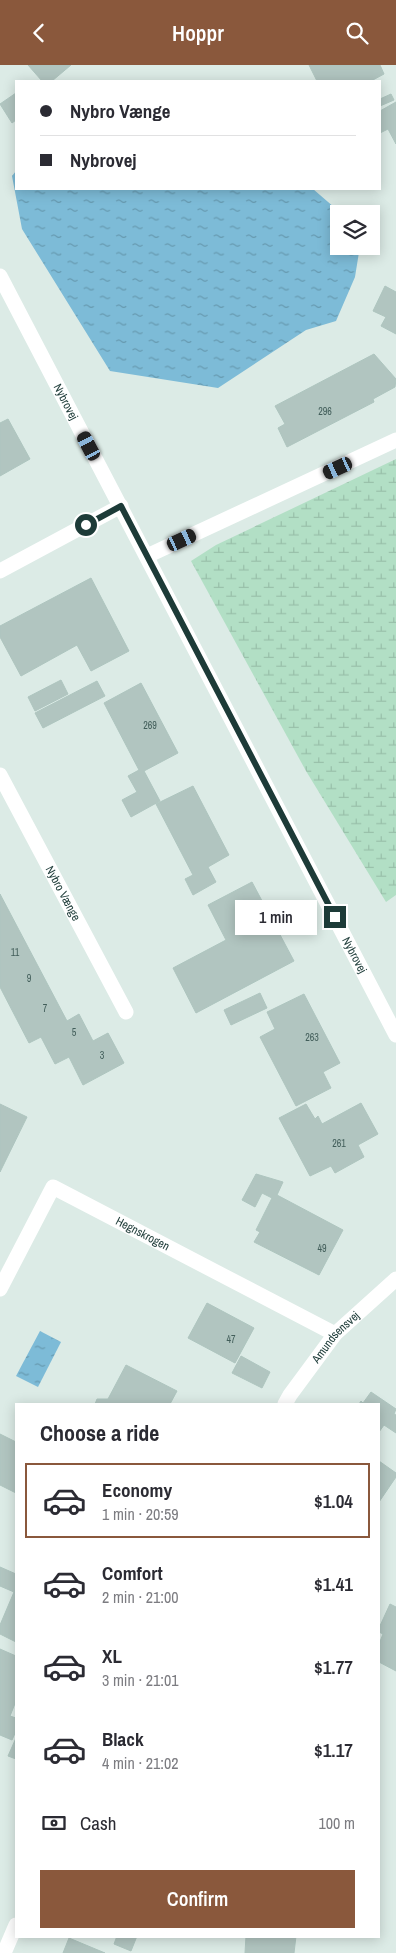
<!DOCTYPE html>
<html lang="en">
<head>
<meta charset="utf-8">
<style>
	body { margin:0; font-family:"Archivo Narrow",sans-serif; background:#f2f2f3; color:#2b2b33; height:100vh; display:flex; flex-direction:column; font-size:19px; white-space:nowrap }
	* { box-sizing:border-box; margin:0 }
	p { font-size:16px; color:#7c7c81 }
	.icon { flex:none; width:28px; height:28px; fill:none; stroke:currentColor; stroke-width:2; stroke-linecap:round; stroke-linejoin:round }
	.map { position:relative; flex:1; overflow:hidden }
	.panel { position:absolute; left:15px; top:1338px; width:365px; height:535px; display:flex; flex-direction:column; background:#fff; border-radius:0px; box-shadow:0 2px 12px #0003 }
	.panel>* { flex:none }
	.guide { position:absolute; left:15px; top:15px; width:366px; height:110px; border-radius:0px; box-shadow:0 2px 12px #0003; display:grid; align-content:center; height:110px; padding:0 25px; background:#fff }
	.tools { position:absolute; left:330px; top:140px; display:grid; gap:10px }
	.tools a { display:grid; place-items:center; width:50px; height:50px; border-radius:0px; background:#fff; box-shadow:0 2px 12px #0003; font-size:25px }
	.end { position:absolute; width:22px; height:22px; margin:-11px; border:6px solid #1d3b38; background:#fff; box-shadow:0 0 0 2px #fff }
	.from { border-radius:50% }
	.bubble { position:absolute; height:35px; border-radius:0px; background:#fff; box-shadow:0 2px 12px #0003; font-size:16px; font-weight:600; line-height:35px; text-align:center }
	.car { position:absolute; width:15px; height:30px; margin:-15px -8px; border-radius:6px; box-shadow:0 0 4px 1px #0007; background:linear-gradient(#222 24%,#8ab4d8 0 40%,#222 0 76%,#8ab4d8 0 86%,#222 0) }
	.guide b { display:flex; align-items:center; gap:18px; height:48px; font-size:19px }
	.guide b+b { border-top:1px solid #e1e1e2 }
	.guide i { width:12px; height:12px; background:#2b2b33 }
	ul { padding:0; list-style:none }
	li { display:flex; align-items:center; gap:15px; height:75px; margin:0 10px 8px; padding:0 15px; border:2px solid transparent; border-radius:0px }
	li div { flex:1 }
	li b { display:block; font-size:19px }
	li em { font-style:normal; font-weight:600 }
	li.active { border-color:#8a583c }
	li>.icon { width:45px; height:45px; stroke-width:1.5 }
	h2 { padding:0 25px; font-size:22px; line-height:60px }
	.pay { display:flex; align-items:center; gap:12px; height:55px; padding:0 25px; font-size:19px }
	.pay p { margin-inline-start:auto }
	.cta { display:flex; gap:10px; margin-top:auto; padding:10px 25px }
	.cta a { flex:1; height:58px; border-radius:0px; background:#8a583c; color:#fff; font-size:20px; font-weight:600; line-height:58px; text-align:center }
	header { display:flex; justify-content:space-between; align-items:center; height:65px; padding:0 25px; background:#8a583c; color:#fff; font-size:22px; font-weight:600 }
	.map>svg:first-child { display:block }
	.wetland { fill:url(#wetland-marsh) }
	.water { fill:url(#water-ripples) }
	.building { fill:#b1c5c0; stroke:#aec5bf }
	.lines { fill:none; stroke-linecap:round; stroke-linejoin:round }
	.minor { stroke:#fff; stroke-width:15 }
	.tertiary { stroke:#fff; stroke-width:15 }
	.route { stroke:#1d3b38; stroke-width:6 }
	.labels { text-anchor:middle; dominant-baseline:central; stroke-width:5; stroke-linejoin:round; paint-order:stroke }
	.number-label { font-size:10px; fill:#425e5a }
	.street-label { font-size:12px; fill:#1d3b38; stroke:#edf7f3 }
</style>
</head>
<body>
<header><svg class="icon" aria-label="back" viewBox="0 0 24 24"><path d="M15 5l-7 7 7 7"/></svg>Hoppr<svg class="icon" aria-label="search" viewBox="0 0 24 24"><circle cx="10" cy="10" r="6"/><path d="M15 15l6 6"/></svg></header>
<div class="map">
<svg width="396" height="1888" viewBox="0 0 396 1888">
	<defs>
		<pattern id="wetland-marsh" width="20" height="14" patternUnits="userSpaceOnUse" patternTransform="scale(1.25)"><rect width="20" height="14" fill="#b2dfc5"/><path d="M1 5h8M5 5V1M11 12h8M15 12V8" fill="none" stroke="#99c0aa"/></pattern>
		<pattern id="water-ripples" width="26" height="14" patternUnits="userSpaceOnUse" patternTransform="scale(1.25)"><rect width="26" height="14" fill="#7dbbd7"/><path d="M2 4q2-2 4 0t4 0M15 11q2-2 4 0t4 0" fill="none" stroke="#6699af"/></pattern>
	</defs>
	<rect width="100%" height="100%" fill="#dcebe6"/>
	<polygon class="wetland" points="396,394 396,830 386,837 306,706 191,496 216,480"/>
	<g class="water">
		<polygon points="16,106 16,124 313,124 342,149 339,149 339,181 360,181 355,212 336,256 306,265 218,323 110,306 22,164 12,111"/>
		<polygon points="40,1266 61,1277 38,1322 16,1311"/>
	</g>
	<g class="building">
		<polygon points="28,0 71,0 52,16 42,16"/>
		<polygon points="309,0 380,0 384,9 371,16 317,16"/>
		<polygon points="16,28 16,55 12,58 0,39"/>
		<polygon points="391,29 394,35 380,41 380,34"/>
		<polygon points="396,37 396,79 388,64 380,68 380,46"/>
		<polygon points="385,221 396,227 396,269 381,261 386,252 373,246"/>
		<polygon points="374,289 396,314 395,322 373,334 374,337 287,382 278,363 285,359 275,341"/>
		<polygon points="8,354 30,394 0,411 0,358"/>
		<polygon points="91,513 129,586 91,606 77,580 21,611 0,572 0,561"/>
		<polygon points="61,615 68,629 35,646 28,632"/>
		<polygon points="97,616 105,631 43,663 35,648"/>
		<polygon points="141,618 178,688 144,706 160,736 131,752 122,735 137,727 128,711 139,705 104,638"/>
		<polygon points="193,721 229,790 208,802 216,817 193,830 185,814 193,810 156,739"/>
		<polygon points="252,817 294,896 196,948 173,903 226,875 208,840"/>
		<polygon points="0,829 67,956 79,949 93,976 108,968 124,998 83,1020 69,992 55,999 41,972 29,978 0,922"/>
		<polygon points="260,928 267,943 231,960 224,945"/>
		<polygon points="304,929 340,998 323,1007 331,1023 296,1041 260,972 275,964 267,947"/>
		<polygon points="361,1038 378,1069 358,1080 364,1092 335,1108 331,1101 310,1111 279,1053 306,1039 315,1054 318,1051 322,1059"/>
		<polygon points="0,1039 27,1052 0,1107"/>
		<polygon points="256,1109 283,1117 277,1130 343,1165 319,1210 254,1177 260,1167 256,1165 272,1133 262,1128 255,1142 242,1135"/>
		<polygon points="207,1238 254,1263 235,1298 188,1273"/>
		<polygon points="241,1291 270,1307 262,1323 232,1308"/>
		<polygon points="126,1300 177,1326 170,1339 95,1339 97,1334 108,1334"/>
		<polygon points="371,1327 396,1344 394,1349 396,1350 396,1368 384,1360 379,1367 379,1339 359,1339 361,1336 363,1338"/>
		<polygon points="0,1369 16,1377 16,1428 0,1420"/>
		<polygon points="379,1396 396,1408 396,1412 379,1437"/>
		<polygon points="0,1502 16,1509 16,1577 0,1569 0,1560 14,1527 0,1521"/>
		<polygon points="390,1539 396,1542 396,1606 379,1597 379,1579 383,1569 379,1567 379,1563"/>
		<polygon points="0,1584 16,1591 16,1636 10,1651 16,1653 16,1666 12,1675 0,1670"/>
		<polygon points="16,1673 16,1694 8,1691"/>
		<polygon points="117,1871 137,1871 131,1886 114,1879"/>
		<polygon points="246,1871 296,1871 294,1888 245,1888"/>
		<polygon points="69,1873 105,1888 63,1888"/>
	</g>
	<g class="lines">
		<g class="minor">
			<polyline points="147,491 396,375"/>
			<polyline points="0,506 121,441"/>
			<path id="s1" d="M0,710L126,947"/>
			<path id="s2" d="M0,1224L53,1122L335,1269"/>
			<path id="s3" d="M285,1339L290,1330L335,1269L396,1214"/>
			<polyline points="4,1888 16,1860"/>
		</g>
		<path class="tertiary" id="s4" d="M0,211L396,970"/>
	</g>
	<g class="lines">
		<polyline class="route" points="86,460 121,441 335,852"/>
	</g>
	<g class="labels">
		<g class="number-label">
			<text x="325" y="346">296</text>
			<text x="150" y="660">269</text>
			<text x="15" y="887">11</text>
			<text x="29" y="913">9</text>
			<text x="45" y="943">7</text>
			<text x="74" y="967">5</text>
			<text x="312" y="972">263</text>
			<text x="102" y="990">3</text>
			<text x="339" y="1078">261</text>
			<text x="322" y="1183">49</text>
			<text x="231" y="1274">47</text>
		</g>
		<g class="street-label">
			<text stroke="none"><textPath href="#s4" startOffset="142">Nybrovej</textPath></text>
			<text stroke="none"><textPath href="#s1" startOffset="134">Nybro Vænge</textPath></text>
			<text stroke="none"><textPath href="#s4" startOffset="766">Nybrovej</textPath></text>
			<text stroke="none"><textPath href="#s2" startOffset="216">Hegnskrogen</textPath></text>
			<text stroke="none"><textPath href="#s3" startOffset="84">Amundsensvej</textPath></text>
		</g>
	</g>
</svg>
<div class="tools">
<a><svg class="icon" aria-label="layers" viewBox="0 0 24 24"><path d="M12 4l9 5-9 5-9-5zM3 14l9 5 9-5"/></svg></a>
</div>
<i class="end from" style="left:86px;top:460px"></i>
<i class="end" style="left:335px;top:852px"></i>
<div class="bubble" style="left:235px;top:835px;width:82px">1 min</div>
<i class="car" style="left:89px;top:381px;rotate:332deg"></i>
<i class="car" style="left:338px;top:403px;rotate:245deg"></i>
<i class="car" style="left:182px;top:475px;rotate:65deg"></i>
<div class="guide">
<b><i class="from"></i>Nybro Vænge</b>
<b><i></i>Nybrovej</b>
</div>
<section class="panel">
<h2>Choose a ride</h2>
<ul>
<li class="active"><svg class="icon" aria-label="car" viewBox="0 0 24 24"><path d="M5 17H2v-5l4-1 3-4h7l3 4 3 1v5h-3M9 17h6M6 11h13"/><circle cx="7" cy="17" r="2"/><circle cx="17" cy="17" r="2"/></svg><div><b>Economy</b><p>1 min · 20:59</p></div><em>$1.04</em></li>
<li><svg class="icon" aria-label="car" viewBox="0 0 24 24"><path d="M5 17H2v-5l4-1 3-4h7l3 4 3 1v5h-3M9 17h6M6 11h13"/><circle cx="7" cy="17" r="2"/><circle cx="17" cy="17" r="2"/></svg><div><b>Comfort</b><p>2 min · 21:00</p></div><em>$1.41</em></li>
<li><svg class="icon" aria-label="car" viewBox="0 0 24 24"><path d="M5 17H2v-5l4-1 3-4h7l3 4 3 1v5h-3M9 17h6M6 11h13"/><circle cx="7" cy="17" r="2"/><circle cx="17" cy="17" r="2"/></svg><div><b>XL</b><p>3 min · 21:01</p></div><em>$1.77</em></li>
<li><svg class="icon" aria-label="car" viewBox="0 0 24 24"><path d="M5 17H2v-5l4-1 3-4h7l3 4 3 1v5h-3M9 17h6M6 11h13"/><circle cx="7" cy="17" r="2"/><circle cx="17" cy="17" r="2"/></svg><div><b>Black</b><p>4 min · 21:02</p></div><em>$1.17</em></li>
</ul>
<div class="pay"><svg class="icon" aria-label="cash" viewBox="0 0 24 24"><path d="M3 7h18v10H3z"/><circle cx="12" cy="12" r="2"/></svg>Cash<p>100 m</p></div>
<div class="cta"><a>Confirm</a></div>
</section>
</div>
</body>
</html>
